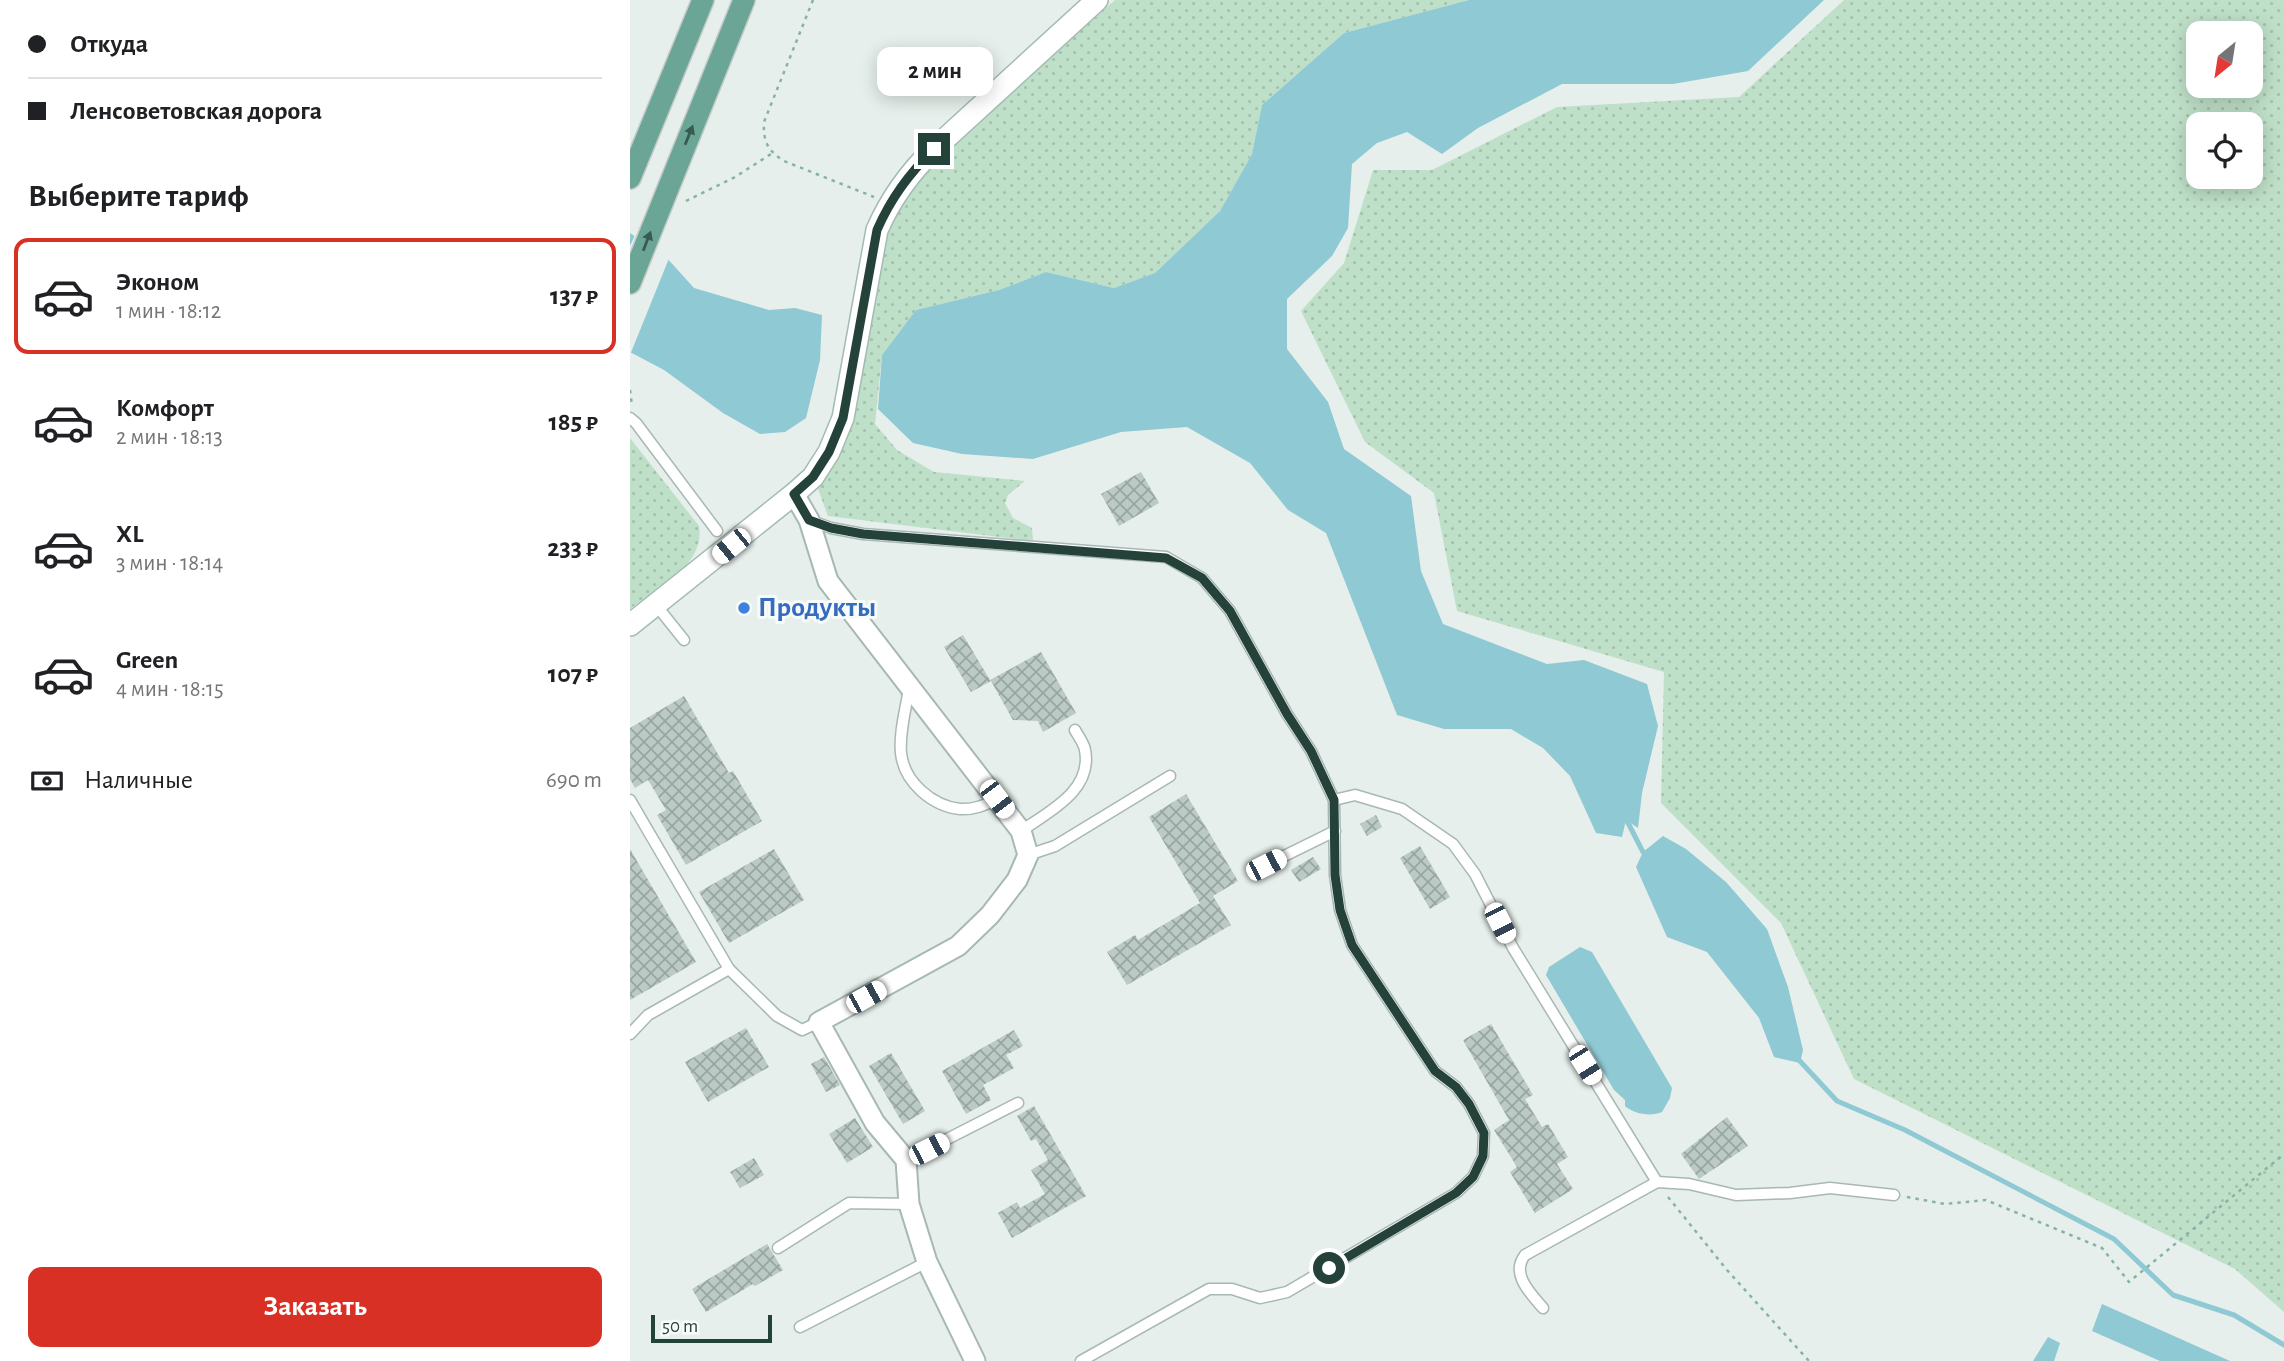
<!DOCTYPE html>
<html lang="ru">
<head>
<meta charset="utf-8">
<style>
	body { margin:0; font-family:"Alegreya Sans",sans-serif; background:#f2f2f2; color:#202124; height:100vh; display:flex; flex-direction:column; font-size:26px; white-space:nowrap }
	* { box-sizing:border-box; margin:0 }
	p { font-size:23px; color:#757577 }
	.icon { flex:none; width:38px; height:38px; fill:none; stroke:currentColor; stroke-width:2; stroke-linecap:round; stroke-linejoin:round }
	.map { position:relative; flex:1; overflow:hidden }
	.sheet { display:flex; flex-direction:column; background:#fff; width:630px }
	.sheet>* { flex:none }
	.top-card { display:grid; align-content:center; height:154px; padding:0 28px; background:#fff }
	.needle { width:46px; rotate:210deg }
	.tools { position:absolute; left:1556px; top:21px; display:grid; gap:14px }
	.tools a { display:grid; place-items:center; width:77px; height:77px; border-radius:14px; background:#fff; box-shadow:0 4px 18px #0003; font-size:35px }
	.scale { position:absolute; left:21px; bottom:18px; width:121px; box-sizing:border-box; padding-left:7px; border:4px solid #24423a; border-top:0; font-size:19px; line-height:24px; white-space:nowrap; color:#24423a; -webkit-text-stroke:5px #f7fbf9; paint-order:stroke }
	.end { position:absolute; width:32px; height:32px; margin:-16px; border:9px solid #24423a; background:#fff; box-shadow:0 0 0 4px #fff }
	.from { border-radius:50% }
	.bubble { position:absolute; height:49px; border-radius:14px; background:#fff; box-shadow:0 4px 18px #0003; font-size:23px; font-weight:700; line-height:49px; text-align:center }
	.car { position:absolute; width:21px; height:42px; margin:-21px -10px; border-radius:9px; box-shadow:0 0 5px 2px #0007; background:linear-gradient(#fff 24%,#345 0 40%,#fff 0 76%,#345 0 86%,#fff 0) }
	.top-card b { display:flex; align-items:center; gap:24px; height:66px; font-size:26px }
	.top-card b+b { border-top:2px solid #e0e0e0 }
	.top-card i { width:18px; height:18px; background:#202124 }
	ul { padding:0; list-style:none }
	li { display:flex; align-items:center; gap:21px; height:116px; margin:0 14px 10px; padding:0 14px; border:4px solid transparent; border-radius:14px }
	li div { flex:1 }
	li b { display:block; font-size:26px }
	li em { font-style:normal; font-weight:700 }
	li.on { border-color:#d93025 }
	li>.icon { width:63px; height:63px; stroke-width:1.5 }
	h2 { padding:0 28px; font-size:32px; line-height:84px }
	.pay { display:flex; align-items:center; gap:18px; height:77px; padding:0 28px; font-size:26px }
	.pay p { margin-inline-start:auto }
	.primary-button { display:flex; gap:14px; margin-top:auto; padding:14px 28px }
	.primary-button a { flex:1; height:80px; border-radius:14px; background:#d93025; color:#fff; font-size:28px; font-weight:700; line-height:80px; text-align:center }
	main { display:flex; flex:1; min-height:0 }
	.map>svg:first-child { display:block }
	.grass { fill:url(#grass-dots); fill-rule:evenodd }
	.water { fill:#8ec9d4 }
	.pier { fill:#e6efeb }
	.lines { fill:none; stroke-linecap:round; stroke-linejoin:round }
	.stream { stroke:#8ec9d4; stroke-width:5 }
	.building { fill:url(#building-cross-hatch) }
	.lane-casing { stroke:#a8b8b2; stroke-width:13 }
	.street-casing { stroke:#a8b8b2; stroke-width:23 }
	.secondary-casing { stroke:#a4bbb3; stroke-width:24 }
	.primary-casing { stroke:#c2cac8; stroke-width:24 }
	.path { stroke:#86b3a5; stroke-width:2.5; stroke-dasharray:3.5 5; stroke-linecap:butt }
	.lane { stroke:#fff; stroke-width:10 }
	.street { stroke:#fff; stroke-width:19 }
	.secondary { stroke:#fff; stroke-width:21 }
	.primary { stroke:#6aa596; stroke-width:21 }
	.oneway { fill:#365b51 }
	.route { stroke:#24423a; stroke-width:9 }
	.shop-dot { fill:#3f7fe0; stroke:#f7fbf9; stroke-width:2.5 }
	.labels { text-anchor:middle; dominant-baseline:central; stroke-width:6; stroke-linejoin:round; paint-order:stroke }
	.shop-label { font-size:28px; font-weight:bold; fill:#366cbe; stroke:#f7fbf9; text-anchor:start }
</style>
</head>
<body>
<main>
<section class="sheet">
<div class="top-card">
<b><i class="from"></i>Откуда</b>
<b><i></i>Ленсоветовская дорога</b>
</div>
<h2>Выберите тариф</h2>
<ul>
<li class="on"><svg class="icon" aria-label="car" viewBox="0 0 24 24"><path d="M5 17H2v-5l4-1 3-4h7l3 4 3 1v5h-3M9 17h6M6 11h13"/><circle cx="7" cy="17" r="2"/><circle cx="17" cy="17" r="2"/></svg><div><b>Эконом</b><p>1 мин · 18:12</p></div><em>137 ₽</em></li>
<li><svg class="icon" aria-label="car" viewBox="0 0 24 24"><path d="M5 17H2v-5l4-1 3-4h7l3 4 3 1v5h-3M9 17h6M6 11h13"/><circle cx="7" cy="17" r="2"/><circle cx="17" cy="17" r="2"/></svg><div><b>Комфорт</b><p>2 мин · 18:13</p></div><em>185 ₽</em></li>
<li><svg class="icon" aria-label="car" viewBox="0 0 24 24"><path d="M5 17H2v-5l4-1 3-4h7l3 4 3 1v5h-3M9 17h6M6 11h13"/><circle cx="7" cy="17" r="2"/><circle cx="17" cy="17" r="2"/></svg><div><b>XL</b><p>3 мин · 18:14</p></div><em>233 ₽</em></li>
<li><svg class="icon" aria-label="car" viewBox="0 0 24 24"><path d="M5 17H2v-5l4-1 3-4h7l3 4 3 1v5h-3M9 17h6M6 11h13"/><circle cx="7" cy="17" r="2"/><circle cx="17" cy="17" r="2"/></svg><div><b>Green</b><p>4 мин · 18:15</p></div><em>107 ₽</em></li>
</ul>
<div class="pay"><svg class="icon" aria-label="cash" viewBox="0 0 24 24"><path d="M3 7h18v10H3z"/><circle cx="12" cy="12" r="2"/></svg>Наличные<p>690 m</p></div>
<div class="primary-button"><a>Заказать</a></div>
</section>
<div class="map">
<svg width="1654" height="1361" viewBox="0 0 1654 1361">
	<defs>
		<pattern id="grass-dots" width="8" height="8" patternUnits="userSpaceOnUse" patternTransform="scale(1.75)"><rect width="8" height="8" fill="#bfe0c8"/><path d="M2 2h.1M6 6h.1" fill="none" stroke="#a4c1ad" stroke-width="1.8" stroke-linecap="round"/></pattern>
		<pattern id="building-cross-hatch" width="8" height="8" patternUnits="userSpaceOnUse" patternTransform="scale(1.75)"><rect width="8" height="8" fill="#bbcac4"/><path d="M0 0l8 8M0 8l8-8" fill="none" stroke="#98a6a0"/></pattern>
	</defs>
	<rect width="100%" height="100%" fill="#e6efeb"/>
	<g class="grass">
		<polygon points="485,0 839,0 714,33 632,105 622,154 590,211 525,273 484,288 416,272 369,290 286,310 252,355 245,424 267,450 304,472 395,481 378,495 375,503 383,518 402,528 403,541 198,516 188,489 208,453 253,249 265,208 283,184 316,150"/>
		<path d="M1214,0H1654V1312L1605,1269L1224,1079L1151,923L1031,803L1034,672L827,611L804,493L735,442L671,311L714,263L743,170H802L927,107L1109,97ZM1620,33V86H1568V33ZM1620,124V177H1568V124Z"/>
		<path d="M0,438L69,526C76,565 27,588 0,609Z"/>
	</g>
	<g class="water">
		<polygon points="839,0 1194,0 1118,71 1043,84 932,84 848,128 812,154 777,132 747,143 722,164 718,228 702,256 657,299 657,349 698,402 714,449 781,496 791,571 813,624 917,664 954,660 1017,684 1028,726 1012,793 1008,828 996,820 992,837 966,833 940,776 913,748 881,729 814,729 767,715 696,533 658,510 620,463 557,427 491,432 403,459 332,454 283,443 248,409 252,355 286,310 369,290 416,272 484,288 525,273 590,211 622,154 632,105 714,33"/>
		<polygon points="0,233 36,257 64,288 139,310 165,308 192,315 190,360 176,418 155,432 130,434 93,413 34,370 0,352"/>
		<polygon points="1033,836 1056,849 1096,882 1137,929 1158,987 1173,1050 1170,1063 1144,1057 1129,1018 1077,952 1037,937 1006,867 1013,852"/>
		<path d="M950,947L962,952L1042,1088L1040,1098L1032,1112C1021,1117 1004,1114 995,1106V1100L984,1090L916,975L919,967Z"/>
		<polygon points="1472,1304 1600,1361 1530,1361 1462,1331"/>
		<polygon points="1418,1337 1430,1343 1424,1361 1403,1361"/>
	</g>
	<polygon class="pier" points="6,233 40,256 0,355 0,246"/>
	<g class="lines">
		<g class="stream">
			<polyline points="994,815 1013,852 1017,854"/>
			<polyline points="1168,1059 1207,1101 1275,1130 1484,1239 1543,1295 1604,1315 1654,1345"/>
		</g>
	</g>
	<g class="building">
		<polygon points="511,472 529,503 489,526 471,494"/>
		<polygon points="333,635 360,680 411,652 446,713 413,732 408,721 383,720 361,681 341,692 314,647"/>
		<polygon points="54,696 99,773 103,771 132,821 56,865 27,815 36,810 18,780 5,788 0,779 0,728"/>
		<polygon points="556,794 608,881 583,896 601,925 497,985 477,952 505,935 508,940 570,903 519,817"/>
		<polygon points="746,815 752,827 737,836 730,824"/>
		<polygon points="790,846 820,897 800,909 770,858"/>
		<polygon points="0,849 66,962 0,1000"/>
		<polygon points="144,849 174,900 99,943 69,892"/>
		<polygon points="683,857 691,869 669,882 661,870"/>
		<polygon points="861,1024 903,1095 895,1099 912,1127 918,1124 938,1157 927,1164 943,1189 905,1213 880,1172 887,1167 864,1130 879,1120 833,1040"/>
		<polygon points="116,1028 139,1067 78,1102 55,1062"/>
		<polygon points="384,1030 393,1046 376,1055 384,1068 353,1085 361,1100 336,1114 312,1071"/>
		<polygon points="261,1053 295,1111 273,1124 239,1066"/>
		<polygon points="194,1057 210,1085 196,1092 181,1064"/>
		<polygon points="404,1106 456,1196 382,1238 368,1213 387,1202 390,1208 415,1194 401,1170 418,1160 406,1139 401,1141 387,1116"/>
		<polygon points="1097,1117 1118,1146 1069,1179 1051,1154"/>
		<polygon points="225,1118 243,1147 217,1163 199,1134"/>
		<polygon points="124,1158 134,1175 110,1188 100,1172"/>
		<polygon points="137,1244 153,1270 125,1286 123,1284 76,1312 62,1289"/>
	</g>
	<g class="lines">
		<g class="lane-casing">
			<g id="lane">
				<polyline points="0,418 6,423 87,531"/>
				<polyline points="179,520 201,528 233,534 536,557 572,578 600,611 657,714 681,751 704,800 705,875 710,910 722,945 805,1071 826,1087 839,1104 854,1133 853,1156 843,1177 826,1193 657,1292 630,1298 602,1289 579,1289 451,1361"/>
				<polyline points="26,605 54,640"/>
				<path d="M279,688C276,709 269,732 271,753C274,782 302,806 330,809C344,810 355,805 367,799"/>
				<polyline points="0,800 99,969 147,1016 172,1030 189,1022"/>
				<polyline points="704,800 725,795 772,809 823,844 845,874 883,948 1027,1182"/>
				<path d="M391,831C418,812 463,791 455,750C454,743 448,736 445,730"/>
				<polyline points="398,855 425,846 540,776"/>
				<polyline points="636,865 705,831"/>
				<polyline points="0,1034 18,1015 99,969"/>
				<polyline points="276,1160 388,1103"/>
				<polyline points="148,1248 219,1203 279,1204"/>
				<path d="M913,1308C901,1294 880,1274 895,1255L1027,1182L1059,1184L1106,1195L1160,1193L1200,1188L1264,1195"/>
				<polyline points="170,1327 297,1262"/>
			</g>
		</g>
		<g class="street-casing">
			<polyline id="street" points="164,494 179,520 198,581 391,831 398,855 387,880 360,915 328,946 189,1022 245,1123 276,1160 279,1204 297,1262 345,1361"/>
		</g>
		<g class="secondary-casing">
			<path id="secondary" d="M0,625L164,494L183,477L199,452L213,418L247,230C261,198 279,173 304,149L467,0"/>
		</g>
		<g class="primary-casing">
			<g id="primary">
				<polyline points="0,178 73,0"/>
				<polyline points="0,283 114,0"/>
			</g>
		</g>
		<g class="path">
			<path d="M183,0L134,122C133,142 138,151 154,161L244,197"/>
			<polyline points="56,201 105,177 141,154"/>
			<polyline points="0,390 2,406"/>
			<polyline points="1038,1197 1097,1270 1179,1361"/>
			<polyline points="1277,1197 1315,1204 1356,1200 1472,1248 1499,1282 1654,1154"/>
		</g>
		<use href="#lane" class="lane"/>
		<use href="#street" class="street"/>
		<use href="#secondary" class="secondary"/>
		<use href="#primary" class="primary"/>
	</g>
	<defs><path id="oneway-solid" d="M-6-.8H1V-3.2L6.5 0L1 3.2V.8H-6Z" transform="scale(1.75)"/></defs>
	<g class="oneway">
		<use href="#oneway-solid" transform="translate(59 135) rotate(-68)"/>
		<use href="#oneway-solid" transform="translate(17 241) rotate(-69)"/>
	</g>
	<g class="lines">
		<path class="route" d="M304,149C279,174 261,198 247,230L213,418L199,452L183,477L164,494L179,520L201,528L233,534L536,558L572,578L600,611L657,714L681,751L704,800L705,875L710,910L722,945L805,1071L826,1087L839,1104L854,1133L853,1156L843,1177L826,1193L699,1268"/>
	</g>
	<circle class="shop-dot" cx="114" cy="608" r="7"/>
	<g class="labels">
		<g class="shop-label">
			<text x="128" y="608">Продукты</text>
		</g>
	</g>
</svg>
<div class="tools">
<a><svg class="needle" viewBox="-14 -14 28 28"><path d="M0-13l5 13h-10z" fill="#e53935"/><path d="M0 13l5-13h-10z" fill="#757577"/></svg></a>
<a><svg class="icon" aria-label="locate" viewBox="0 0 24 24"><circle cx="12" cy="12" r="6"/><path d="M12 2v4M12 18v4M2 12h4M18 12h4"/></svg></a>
</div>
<div class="scale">50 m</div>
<i class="end from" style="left:699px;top:1268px"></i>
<i class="end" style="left:304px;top:149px"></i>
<div class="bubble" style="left:247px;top:47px;width:116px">2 мин</div>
<i class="car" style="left:101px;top:546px;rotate:231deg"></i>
<i class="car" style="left:367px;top:799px;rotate:143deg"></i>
<i class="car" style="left:636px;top:865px;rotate:63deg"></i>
<i class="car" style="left:870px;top:923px;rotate:153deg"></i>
<i class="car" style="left:236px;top:997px;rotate:61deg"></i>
<i class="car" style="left:955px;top:1065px;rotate:148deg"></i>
<i class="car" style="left:299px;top:1149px;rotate:63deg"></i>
</div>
</main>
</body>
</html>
